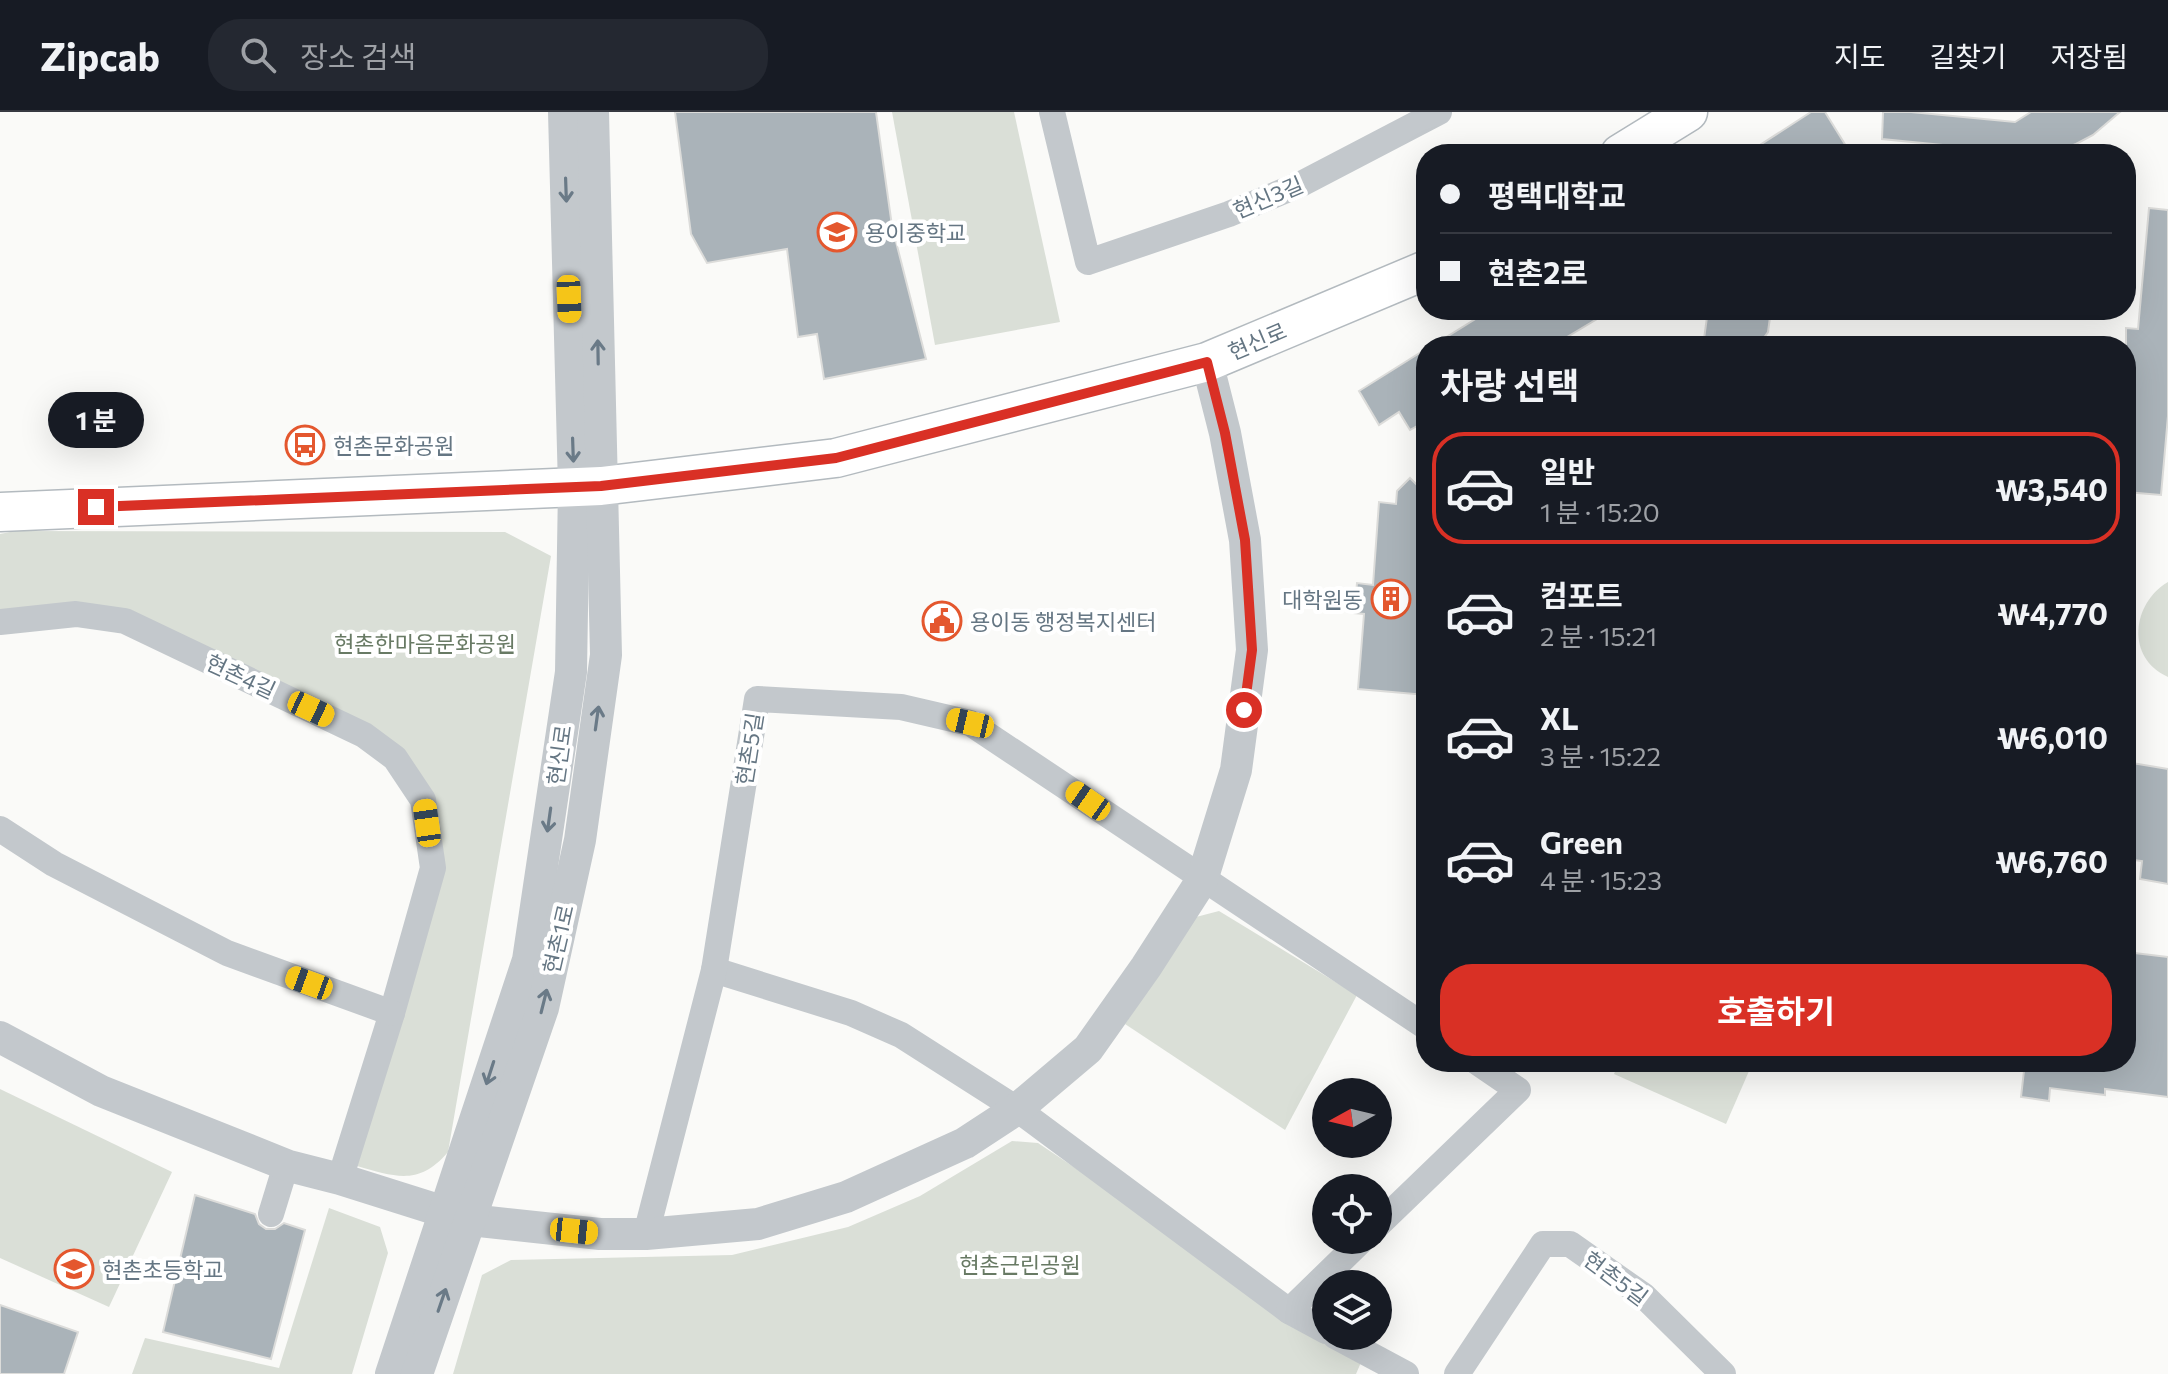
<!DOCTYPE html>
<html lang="ko">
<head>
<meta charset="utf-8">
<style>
	body { margin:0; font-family:Commissioner,"Noto Sans KR",sans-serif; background:#242831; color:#f1f3f6; height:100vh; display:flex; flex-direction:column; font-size:30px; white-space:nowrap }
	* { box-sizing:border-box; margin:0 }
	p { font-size:26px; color:#9ea1a6 }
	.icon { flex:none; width:44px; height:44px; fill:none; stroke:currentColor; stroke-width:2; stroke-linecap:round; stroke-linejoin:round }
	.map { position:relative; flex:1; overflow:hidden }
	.panel { position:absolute; left:1416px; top:224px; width:720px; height:736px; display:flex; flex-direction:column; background:#171b24; border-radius:32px; box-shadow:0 8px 32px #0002 }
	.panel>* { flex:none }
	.top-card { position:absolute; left:1416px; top:32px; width:720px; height:176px; border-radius:32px; box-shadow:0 8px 32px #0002; display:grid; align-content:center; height:176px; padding:0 24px; background:#171b24 }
	.needle { width:52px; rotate:262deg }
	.controls { position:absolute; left:1312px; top:966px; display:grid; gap:16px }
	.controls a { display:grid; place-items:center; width:80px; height:80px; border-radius:50%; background:#171b24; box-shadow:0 8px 32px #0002; font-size:40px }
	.end { position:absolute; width:36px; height:36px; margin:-18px; border:10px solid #d93025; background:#fff; box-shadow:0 0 0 4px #fff }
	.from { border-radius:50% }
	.bubble { position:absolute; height:56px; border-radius:28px; background:#171b24; box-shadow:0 8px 32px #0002; font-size:26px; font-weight:700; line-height:56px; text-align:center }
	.car { position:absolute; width:24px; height:48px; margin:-24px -12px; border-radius:10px; box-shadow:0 0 6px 2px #0007; background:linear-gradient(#f5c518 24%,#345 0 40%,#f5c518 0 76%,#345 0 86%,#f5c518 0) }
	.top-card b { display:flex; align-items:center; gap:28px; height:76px; font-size:30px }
	.top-card b+b { border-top:2px solid #363941 }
	.top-card i { width:20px; height:20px; background:#f1f3f6 }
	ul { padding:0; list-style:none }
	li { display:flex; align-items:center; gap:24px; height:112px; margin:0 16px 12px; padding:0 8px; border:4px solid transparent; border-radius:32px }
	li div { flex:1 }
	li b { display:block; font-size:30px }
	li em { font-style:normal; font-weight:700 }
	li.current { border-color:#d93025 }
	li>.icon { width:72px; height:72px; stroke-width:1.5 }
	h2 { padding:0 24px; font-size:36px; line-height:96px }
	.action { display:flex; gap:16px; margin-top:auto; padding:16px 24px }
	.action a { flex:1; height:92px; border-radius:32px; background:#d93025; color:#fff; font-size:32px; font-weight:700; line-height:92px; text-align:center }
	header { display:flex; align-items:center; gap:48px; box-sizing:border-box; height:112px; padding:0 40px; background:#171b24; border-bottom:2px solid #363941 }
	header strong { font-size:38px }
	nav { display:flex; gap:44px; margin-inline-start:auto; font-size:28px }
	.search { width:560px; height:72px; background:#242831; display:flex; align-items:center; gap:20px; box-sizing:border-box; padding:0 28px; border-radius:32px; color:#9ea1a6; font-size:30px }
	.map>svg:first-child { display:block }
	.green { fill:#dadfd7 }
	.building { fill:#aab3b9; stroke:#dcdcda; stroke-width:2 }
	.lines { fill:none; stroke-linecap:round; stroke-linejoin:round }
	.secondary-casing { stroke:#b3babf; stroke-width:41 }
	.minor { stroke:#c3c8cc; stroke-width:26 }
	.tertiary { stroke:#c3c8cc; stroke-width:32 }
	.secondary { stroke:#fff; stroke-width:38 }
	.oneway { stroke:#6a7a87 }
	.route { stroke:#d93025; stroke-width:10 }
	.labels { text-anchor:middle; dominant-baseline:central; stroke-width:8; stroke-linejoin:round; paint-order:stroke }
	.street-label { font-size:22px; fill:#657683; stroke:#fff }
	.poi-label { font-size:22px; fill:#657683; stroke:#fff; text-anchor:start }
	.park-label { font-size:22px; fill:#687a64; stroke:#fff }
</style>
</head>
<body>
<header>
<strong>Zipcab</strong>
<div class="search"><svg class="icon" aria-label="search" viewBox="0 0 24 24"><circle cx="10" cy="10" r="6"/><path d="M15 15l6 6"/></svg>장소 검색</div>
<nav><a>지도</a><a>길찾기</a><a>저장됨</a></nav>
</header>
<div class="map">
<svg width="2168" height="1262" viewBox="0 0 2168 1262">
	<rect width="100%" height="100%" fill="#fafaf8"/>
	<g class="green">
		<polygon points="892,0 1014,0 1060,210 935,233"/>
		<path d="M15,419L505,420L551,444L448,1040C419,1074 396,1065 357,1054L433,756L398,650L125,509L0,510V422Z"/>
		<path d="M2168,470V565C2125,546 2132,491 2168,470Z"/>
		<polygon points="1219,799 1357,883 1285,1018 1125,912 1196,805"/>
		<polygon points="1619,950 1728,950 1749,959 1726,1012 1614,962"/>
		<polygon points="0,977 172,1060 109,1195 0,1146"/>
		<polygon points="1012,1029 1038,1031 1362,1248 1356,1262 453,1262 482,1163 511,1148 732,1143 848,1115 920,1084"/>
		<polygon points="329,1096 380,1115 388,1141 352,1262 132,1262 145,1226 279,1256"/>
	</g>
	<g class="building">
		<polygon points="675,0 876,0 892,114 926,247 824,267 817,222 798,225 787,137 707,151 691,122"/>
		<polygon points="1811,0 1825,0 1851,42 1746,42"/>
		<polygon points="1883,0 1911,0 2015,10 2031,0 2120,0 2093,23 2076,32 2055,40 2034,42 1882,27"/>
		<polygon points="2149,96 2168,98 2168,304 2161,383 2126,380 2128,279 2126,279 2126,216 2138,217"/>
		<polygon points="1490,198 1612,198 1552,234 1432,234"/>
		<polygon points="1708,198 1771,198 1768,220 1758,234 1703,234"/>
		<polygon points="1426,237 1426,309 1410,318 1399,300 1379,313 1359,279"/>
		<polygon points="1410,366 1426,382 1426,583 1358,577 1364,502 1354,501 1357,471 1373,473 1379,390 1396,392 1397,379"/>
		<polygon points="2126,650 2168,657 2168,772 2140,767 2142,749 2126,747"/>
		<polygon points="2126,840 2168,845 2168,985 2105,977 2105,983 2050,976 2049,989 2021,985 2025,950 2126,950"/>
		<polygon points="195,1083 255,1102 259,1112 266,1117 275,1117 284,1111 305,1118 271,1247 163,1220"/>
		<polygon points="0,1193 78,1220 64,1262 0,1262"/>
	</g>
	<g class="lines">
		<g class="secondary-casing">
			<g id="secondary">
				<polyline points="1620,42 1688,0"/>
				<polyline points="0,400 601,374 836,346 1207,250 1426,158"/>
			</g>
		</g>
		<g class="minor">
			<polyline points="1052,0 1088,150 1229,102 1303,71 1439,0"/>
			<polyline points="0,510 76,502 125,509 364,623 395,646 423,688 433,756 392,901 340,1067"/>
			<polyline points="0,717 54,752 227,841 392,901"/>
			<polyline points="714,858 851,901 901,923 1017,997 1289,1199 1362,1128"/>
			<polyline points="271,1102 286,1053"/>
			<polyline points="1378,1113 1518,978 1477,950"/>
			<polyline points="646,1122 714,858 757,587 901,595 970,611 1426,915"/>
			<polyline points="1289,1199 1326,1219"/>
			<polyline points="1335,1224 1406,1262"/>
			<polyline points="1457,1262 1543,1132 1570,1132 1644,1184 1723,1262"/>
		</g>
		<g class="tertiary">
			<polyline points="0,925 101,979 289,1054 340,1067 470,1108 600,1122 646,1122 758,1112 846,1085 965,1031 1017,997 1088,937 1146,855 1202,768 1236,658 1252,538 1245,428 1225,321 1207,250"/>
			<polyline points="391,1262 528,848 571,560 574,375 564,0"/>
			<polyline points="417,1262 543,896 580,728 606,543 593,0"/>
		</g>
		<use href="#secondary" class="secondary"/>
	</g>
	<defs><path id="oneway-shaft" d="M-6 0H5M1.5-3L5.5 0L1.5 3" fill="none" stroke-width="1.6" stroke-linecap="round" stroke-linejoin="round" transform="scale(2)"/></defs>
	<g class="oneway">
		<use href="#oneway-shaft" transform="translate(566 78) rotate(88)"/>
		<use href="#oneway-shaft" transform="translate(598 240) rotate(-91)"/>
		<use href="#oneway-shaft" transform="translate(573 338) rotate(88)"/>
		<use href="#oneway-shaft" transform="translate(597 606) rotate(-82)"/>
		<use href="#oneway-shaft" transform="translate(549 708) rotate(98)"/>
		<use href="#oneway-shaft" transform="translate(544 889) rotate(-76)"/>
		<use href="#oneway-shaft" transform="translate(490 961) rotate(108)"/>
		<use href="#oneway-shaft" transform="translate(442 1188) rotate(-71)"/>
	</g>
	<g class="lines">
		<polyline class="route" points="96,395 601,374 836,346 1207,250 1225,321 1245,428 1252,538 1244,598"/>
	</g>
	<defs>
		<g id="school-ring" transform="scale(2)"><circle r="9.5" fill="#fff" stroke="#e4572e" stroke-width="1.5"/><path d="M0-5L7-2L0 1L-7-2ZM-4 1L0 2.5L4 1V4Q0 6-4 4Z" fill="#e4572e"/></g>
		<g id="bus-ring" transform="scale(2)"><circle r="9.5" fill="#fff" stroke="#e4572e" stroke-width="1.5"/><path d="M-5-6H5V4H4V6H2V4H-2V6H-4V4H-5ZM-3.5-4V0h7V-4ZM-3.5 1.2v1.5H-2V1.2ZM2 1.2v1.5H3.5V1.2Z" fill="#e4572e"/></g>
		<g id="building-ring" transform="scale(2)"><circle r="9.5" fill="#fff" stroke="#e4572e" stroke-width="1.5"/><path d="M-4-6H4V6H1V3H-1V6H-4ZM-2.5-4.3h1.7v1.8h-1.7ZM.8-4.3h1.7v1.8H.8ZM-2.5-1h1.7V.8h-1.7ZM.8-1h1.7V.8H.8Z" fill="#e4572e"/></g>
		<g id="civic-ring" transform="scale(2)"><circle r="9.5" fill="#fff" stroke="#e4572e" stroke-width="1.5"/><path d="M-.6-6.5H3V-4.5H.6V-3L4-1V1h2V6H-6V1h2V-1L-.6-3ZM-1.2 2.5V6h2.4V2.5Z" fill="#e4572e"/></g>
	</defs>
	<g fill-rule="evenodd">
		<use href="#school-ring" x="837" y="120"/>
		<use href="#bus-ring" x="305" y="333"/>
		<use href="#building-ring" x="1391" y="487"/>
		<use href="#civic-ring" x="942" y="509"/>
		<use href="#school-ring" x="74" y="1157"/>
	</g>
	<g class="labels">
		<g class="street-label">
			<text transform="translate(1268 85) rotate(-23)">현신3길</text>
			<text transform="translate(1257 229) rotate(-23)">현신로</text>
			<text transform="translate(241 564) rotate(25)">현촌4길</text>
			<text transform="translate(749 637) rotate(-81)">현촌5길</text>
			<text transform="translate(559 643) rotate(-82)">현신로</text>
			<text transform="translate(558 827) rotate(-77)">현촌1로</text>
			<text transform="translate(1616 1166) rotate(37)">현촌5길</text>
		</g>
		<g class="poi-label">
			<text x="865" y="120">용이중학교</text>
			<text x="333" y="333">현촌문화공원</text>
			<text x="1363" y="487" text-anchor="end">대학원동</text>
			<text x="970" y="509">용이동 행정복지센터</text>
			<text x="102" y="1157">현촌초등학교</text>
		</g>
		<g class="park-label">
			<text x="425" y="531">현촌한마음문화공원</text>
			<text x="1020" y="1152">현촌근린공원</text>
		</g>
	</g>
</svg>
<div class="controls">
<a><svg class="needle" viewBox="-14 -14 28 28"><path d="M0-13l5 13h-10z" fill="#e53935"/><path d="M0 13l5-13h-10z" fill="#9ea1a6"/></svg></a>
<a><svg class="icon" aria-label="locate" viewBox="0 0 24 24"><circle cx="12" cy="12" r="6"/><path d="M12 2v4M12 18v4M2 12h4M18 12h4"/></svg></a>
<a><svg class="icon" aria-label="layers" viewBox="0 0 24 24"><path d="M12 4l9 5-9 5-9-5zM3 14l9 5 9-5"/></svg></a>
</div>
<i class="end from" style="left:1244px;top:598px"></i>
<i class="end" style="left:96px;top:395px"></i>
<div class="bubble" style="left:48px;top:280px;width:96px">1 분</div>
<i class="car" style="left:569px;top:187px;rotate:178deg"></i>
<i class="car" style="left:311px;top:597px;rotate:115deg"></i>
<i class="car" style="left:970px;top:611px;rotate:283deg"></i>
<i class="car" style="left:1088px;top:689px;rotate:305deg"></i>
<i class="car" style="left:427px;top:711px;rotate:352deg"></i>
<i class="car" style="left:309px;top:871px;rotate:290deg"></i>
<i class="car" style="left:574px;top:1119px;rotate:96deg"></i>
<div class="top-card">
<b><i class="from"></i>평택대학교</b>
<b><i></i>현촌2로</b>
</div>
<section class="panel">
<h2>차량 선택</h2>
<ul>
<li class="current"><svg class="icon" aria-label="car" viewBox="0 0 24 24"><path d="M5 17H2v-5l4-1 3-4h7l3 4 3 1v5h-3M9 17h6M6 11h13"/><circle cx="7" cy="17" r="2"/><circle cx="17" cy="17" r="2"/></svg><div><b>일반</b><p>1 분 · 15:20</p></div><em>₩3,540</em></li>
<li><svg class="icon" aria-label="car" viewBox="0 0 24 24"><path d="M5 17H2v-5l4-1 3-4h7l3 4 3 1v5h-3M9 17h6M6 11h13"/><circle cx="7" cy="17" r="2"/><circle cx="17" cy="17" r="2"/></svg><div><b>컴포트</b><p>2 분 · 15:21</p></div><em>₩4,770</em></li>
<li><svg class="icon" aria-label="car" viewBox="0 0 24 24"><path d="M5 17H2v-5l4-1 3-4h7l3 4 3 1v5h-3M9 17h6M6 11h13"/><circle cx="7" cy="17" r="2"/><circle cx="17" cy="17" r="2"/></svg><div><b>XL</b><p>3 분 · 15:22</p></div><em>₩6,010</em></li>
<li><svg class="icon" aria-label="car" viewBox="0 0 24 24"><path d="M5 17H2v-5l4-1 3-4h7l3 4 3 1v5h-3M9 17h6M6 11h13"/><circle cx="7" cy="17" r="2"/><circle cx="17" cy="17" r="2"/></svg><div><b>Green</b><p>4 분 · 15:23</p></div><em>₩6,760</em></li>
</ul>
<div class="action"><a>호출하기</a></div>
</section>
</div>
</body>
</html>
